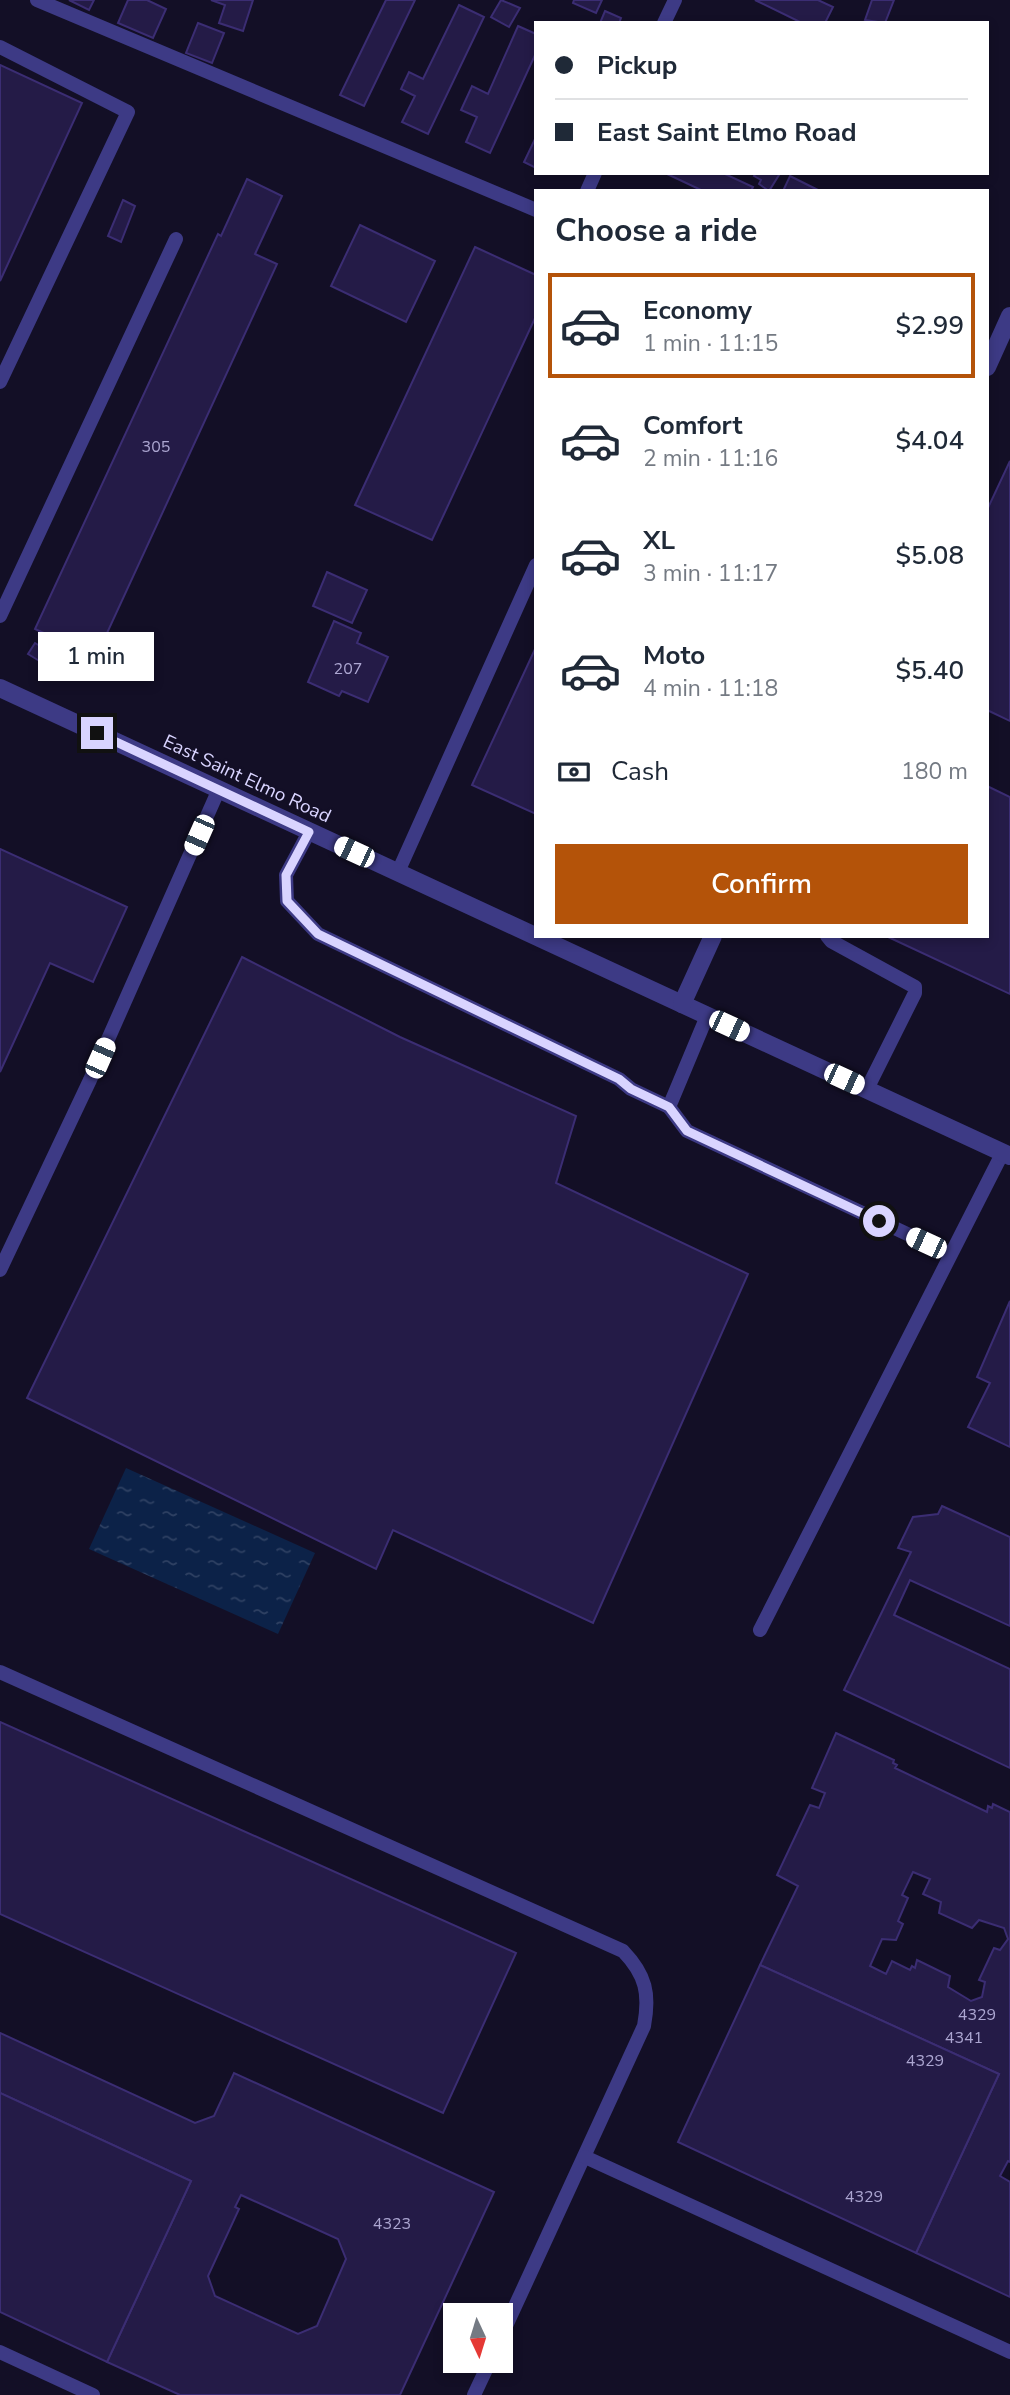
<!DOCTYPE html>
<html lang="en">
<head>
<meta charset="utf-8">
<style>
	body { margin:0; font-family:"Nunito Sans",sans-serif; background:#f6f6f7; color:#1f2937; height:100vh; display:flex; flex-direction:column; font-size:26px; white-space:nowrap }
	* { box-sizing:border-box; margin:0 }
	p { font-size:23px; color:#747a83 }
	.icon { flex:none; width:38px; height:38px; fill:none; stroke:currentColor; stroke-width:2; stroke-linecap:round; stroke-linejoin:round }
	.map { position:relative; flex:1; overflow:hidden }
	.sheet { position:absolute; left:534px; top:189px; width:455px; height:749px; display:flex; flex-direction:column; background:#fff; border-radius:0px; box-shadow:0 4px 10px #0003 }
	.sheet>* { flex:none }
	.banner { position:absolute; left:534px; top:21px; width:455px; height:154px; border-radius:0px; box-shadow:0 4px 10px #0003; display:grid; align-content:center; height:154px; padding:0 21px; background:#fff }
	.needle { width:46px; rotate:176deg }
	.buttons { position:absolute; left:443px; top:2303px; display:grid; gap:14px }
	.buttons a { display:grid; place-items:center; width:70px; height:70px; border-radius:0px; background:#fff; box-shadow:0 4px 10px #0003; font-size:35px }
	.end { position:absolute; width:32px; height:32px; margin:-16px; border:9px solid #d9d4ff; background:#111; box-shadow:0 0 0 4px #111 }
	.from { border-radius:50% }
	.bubble { position:absolute; height:49px; border-radius:0px; background:#fff; box-shadow:0 4px 10px #0003; font-size:23px; font-weight:600; line-height:49px; text-align:center }
	.car { position:absolute; width:21px; height:42px; margin:-21px -10px; border-radius:9px; box-shadow:0 0 5px 2px #0007; background:linear-gradient(#fff 24%,#345 0 40%,#fff 0 76%,#345 0 86%,#fff 0) }
	.banner b { display:flex; align-items:center; gap:24px; height:66px; font-size:26px }
	.banner b+b { border-top:2px solid #e0e1e3 }
	.banner i { width:18px; height:18px; background:#1f2937 }
	ul { padding:0; list-style:none }
	li { display:flex; align-items:center; gap:21px; height:105px; margin:0 14px 10px; padding:0 7px; border:4px solid transparent; border-radius:0px }
	li div { flex:1 }
	li b { display:block; font-size:26px }
	li em { font-style:normal; font-weight:600 }
	li.selected { border-color:#b45309 }
	li>.icon { width:63px; height:63px; stroke-width:1.5 }
	h2 { padding:0 21px; font-size:32px; line-height:84px }
	.pay { display:flex; align-items:center; gap:18px; height:77px; padding:0 21px; font-size:26px }
	.pay p { margin-inline-start:auto }
	.primary-button { display:flex; gap:14px; margin-top:auto; padding:14px 21px }
	.primary-button a { flex:1; height:80px; border-radius:0px; background:#b45309; color:#fff; font-size:28px; font-weight:600; line-height:80px; text-align:center }
	.map>svg:first-child { display:block }
	.water { fill:url(#water-ripples) }
	.building { fill:#241b47; stroke:#3b2d73; stroke-width:2; fill-rule:evenodd }
	.lines { fill:none; stroke-linecap:round; stroke-linejoin:round }
	.lane { stroke:#3d3a85; stroke-width:14 }
	.street { stroke:#3d3a85; stroke-width:18 }
	.route { stroke:#d9d4ff; stroke-width:9 }
	.labels { text-anchor:middle; dominant-baseline:central; stroke-width:5; stroke-linejoin:round; paint-order:stroke }
	.number-label { font-size:16px; fill:#aca6d1 }
	.street-label { font-size:19px; fill:#d9d4ff; stroke:#130f26 }
</style>
</head>
<body>
<div class="map">
<svg width="1010" height="2395" viewBox="0 0 1010 2395">
	<defs>
		<pattern id="water-ripples" width="26" height="14" patternUnits="userSpaceOnUse" patternTransform="scale(1.75)"><rect width="26" height="14" fill="#0c2248"/><path d="M2 4q2-2 4 0t4 0M15 11q2-2 4 0t4 0" fill="none" stroke="#2f4163"/></pattern>
	</defs>
	<rect width="100%" height="100%" fill="#130f26"/>
	<polygon class="water" points="126,1468 315,1553 278,1634 89,1549"/>
	<g class="building">
		<polygon points="69,0 94,0 89,10"/>
		<polygon points="128,0 147,0 166,9 153,38 118,23"/>
		<polygon points="211,0 253,0 243,31 219,23 225,5"/>
		<polygon points="386,0 415,0 364,106 340,95"/>
		<polygon points="501,0 520,8 509,27 491,17"/>
		<polygon points="574,0 602,0 596,13 573,3"/>
		<polygon points="755,0 818,0 833,7 825,23 802,23"/>
		<polygon points="872,0 894,0 885,23 865,20"/>
		<polygon points="459,5 484,17 428,134 402,122 415,96 401,89 409,72 423,79"/>
		<polygon points="605,11 621,18 619,23 600,23"/>
		<polygon points="198,23 224,33 212,63 186,53"/>
		<polygon points="518,26 536,34 536,53 490,153 466,142 477,117 461,110 472,86 488,94"/>
		<polygon points="0,65 82,103 0,281"/>
		<polygon points="536,137 536,168 524,162"/>
		<polygon points="665,173 723,173 753,187 751,191 703,191"/>
		<polygon points="756,173 776,173 779,175 769,191 759,184 761,180 754,176"/>
		<polygon points="790,176 820,191 783,191"/>
		<polygon points="247,179 282,196 255,254 277,264 96,657 35,629 218,234 221,236"/>
		<polygon points="123,200 135,206 121,242 108,236"/>
		<polygon points="360,225 435,261 406,322 331,286"/>
		<polygon points="475,247 536,275 536,316 432,540 355,505"/>
		<polygon points="1010,461 1010,721 987,710 987,510"/>
		<polygon points="327,572 367,590 352,623 313,606"/>
		<polygon points="334,621 361,633 357,643 388,657 368,702 342,691 339,696 308,682"/>
		<polygon points="35,643 53,654 46,665 28,654"/>
		<polygon points="536,647 536,814 472,785"/>
		<polygon points="987,786 1010,797 1010,994 886,936 987,936"/>
		<polygon points="0,849 127,907 93,982 50,963 0,1072"/>
		<polygon points="242,957 400,1037 576,1116 556,1183 748,1274 593,1623 393,1530 376,1569 27,1398"/>
		<polygon points="1010,1301 1010,1447 968,1427 990,1383 977,1377"/>
		<polygon points="942,1506 1010,1537 1010,1626 910,1580 894,1615 1010,1669 1010,1768 844,1690 911,1552 898,1548 913,1517 938,1514"/>
		<polygon points="0,1722 516,1953 443,2113 0,1914"/>
		<path d="M836,1733L894,1760L893,1763L897,1765L895,1768L987,1812L988,1806L992,1808L993,1804L1010,1812V2162L1008,2161L1000,2176L1010,2182V2297L916,2253L999,2074L760,1965L798,1886L777,1875L810,1805L819,1808L825,1793L812,1788ZM913,1872L930,1879L923,1894L941,1902L939,1913L972,1928L979,1920L1004,1928L1008,1939L1000,1950L994,1948L979,1980L985,1982L982,1997L971,2001L948,1987L950,1976L917,1960L915,1968L912,1966L910,1970L892,1961L886,1974L870,1966L882,1939L896,1940L903,1924L898,1921L908,1898L902,1895Z"/>
		<polygon points="760,1965 999,2074 916,2253 678,2142"/>
		<path d="M0,2033L195,2123L214,2116L234,2073L494,2192L400,2395H180L107,2362L191,2181L0,2093ZM241,2195L338,2239L346,2259L317,2326L298,2334L215,2296L208,2276L239,2209L235,2207Z"/>
		<polygon points="0,2093 191,2181 107,2362 0,2312"/>
	</g>
	<g class="lines">
		<g class="lane">
			<polyline points="37,0 536,210"/>
			<polyline points="664,23 675,0"/>
			<polyline points="0,47 128,112 0,382"/>
			<polyline points="587,191 595,173"/>
			<polyline points="0,616 176,239"/>
			<polyline points="309,832 286,875 287,901 318,934 619,1079 631,1089 669,1107 687,1131 950,1254"/>
			<polyline points="398,872 536,565"/>
			<polyline points="827,936 831,941 915,987 915,993 867,1089"/>
			<polyline points="669,1107 707,1016"/>
			<polyline points="0,1270 90,1080 219,789"/>
			<polyline points="760,1630 1003,1152"/>
			<path d="M0,1672L623,1951C646,1975 650,1994 644,2026L500,2339"/>
			<polyline points="585,2157 1010,2352"/>
			<polyline points="0,2352 93,2395"/>
			<polyline points="474,2395 490,2361"/>
		</g>
		<g class="street">
			<polyline points="987,367 1010,316"/>
			<polyline points="0,688 1010,1156"/>
			<polyline points="682,1004 713,936"/>
		</g>
	</g>
	<g class="lines">
		<polyline class="route" points="97,733 309,832 286,875 287,901 318,934 619,1079 631,1089 669,1107 687,1131 879,1221"/>
	</g>
	<g class="labels">
		<g class="number-label">
			<text x="156" y="447">305</text>
			<text x="348" y="669">207</text>
			<text x="977" y="2015">4329</text>
			<text x="964" y="2038">4341</text>
			<text x="925" y="2061">4329</text>
			<text x="864" y="2197">4329</text>
			<text x="392" y="2224">4323</text>
		</g>
		<g class="street-label">
			<text transform="translate(247 779) rotate(25)">East Saint Elmo Road</text>
		</g>
	</g>
</svg>
<div class="buttons">
<a><svg class="needle" viewBox="-14 -14 28 28"><path d="M0-13l5 13h-10z" fill="#e53935"/><path d="M0 13l5-13h-10z" fill="#747a83"/></svg></a>
</div>
<i class="end from" style="left:879px;top:1221px"></i>
<i class="end" style="left:97px;top:733px"></i>
<div class="bubble" style="left:38px;top:632px;width:116px">1 min</div>
<i class="car" style="left:199px;top:835px;rotate:204deg"></i>
<i class="car" style="left:354px;top:852px;rotate:295deg"></i>
<i class="car" style="left:729px;top:1026px;rotate:115deg"></i>
<i class="car" style="left:100px;top:1058px;rotate:24deg"></i>
<i class="car" style="left:844px;top:1079px;rotate:115deg"></i>
<i class="car" style="left:926px;top:1243px;rotate:295deg"></i>
<div class="banner">
<b><i class="from"></i>Pickup</b>
<b><i></i>East Saint Elmo Road</b>
</div>
<section class="sheet">
<h2>Choose a ride</h2>
<ul>
<li class="selected"><svg class="icon" aria-label="car" viewBox="0 0 24 24"><path d="M5 17H2v-5l4-1 3-4h7l3 4 3 1v5h-3M9 17h6M6 11h13"/><circle cx="7" cy="17" r="2"/><circle cx="17" cy="17" r="2"/></svg><div><b>Economy</b><p>1 min · 11:15</p></div><em>$2.99</em></li>
<li><svg class="icon" aria-label="car" viewBox="0 0 24 24"><path d="M5 17H2v-5l4-1 3-4h7l3 4 3 1v5h-3M9 17h6M6 11h13"/><circle cx="7" cy="17" r="2"/><circle cx="17" cy="17" r="2"/></svg><div><b>Comfort</b><p>2 min · 11:16</p></div><em>$4.04</em></li>
<li><svg class="icon" aria-label="car" viewBox="0 0 24 24"><path d="M5 17H2v-5l4-1 3-4h7l3 4 3 1v5h-3M9 17h6M6 11h13"/><circle cx="7" cy="17" r="2"/><circle cx="17" cy="17" r="2"/></svg><div><b>XL</b><p>3 min · 11:17</p></div><em>$5.08</em></li>
<li><svg class="icon" aria-label="car" viewBox="0 0 24 24"><path d="M5 17H2v-5l4-1 3-4h7l3 4 3 1v5h-3M9 17h6M6 11h13"/><circle cx="7" cy="17" r="2"/><circle cx="17" cy="17" r="2"/></svg><div><b>Moto</b><p>4 min · 11:18</p></div><em>$5.40</em></li>
</ul>
<div class="pay"><svg class="icon" aria-label="cash" viewBox="0 0 24 24"><path d="M3 7h18v10H3z"/><circle cx="12" cy="12" r="2"/></svg>Cash<p>180 m</p></div>
<div class="primary-button"><a>Confirm</a></div>
</section>
</div>
</body>
</html>
